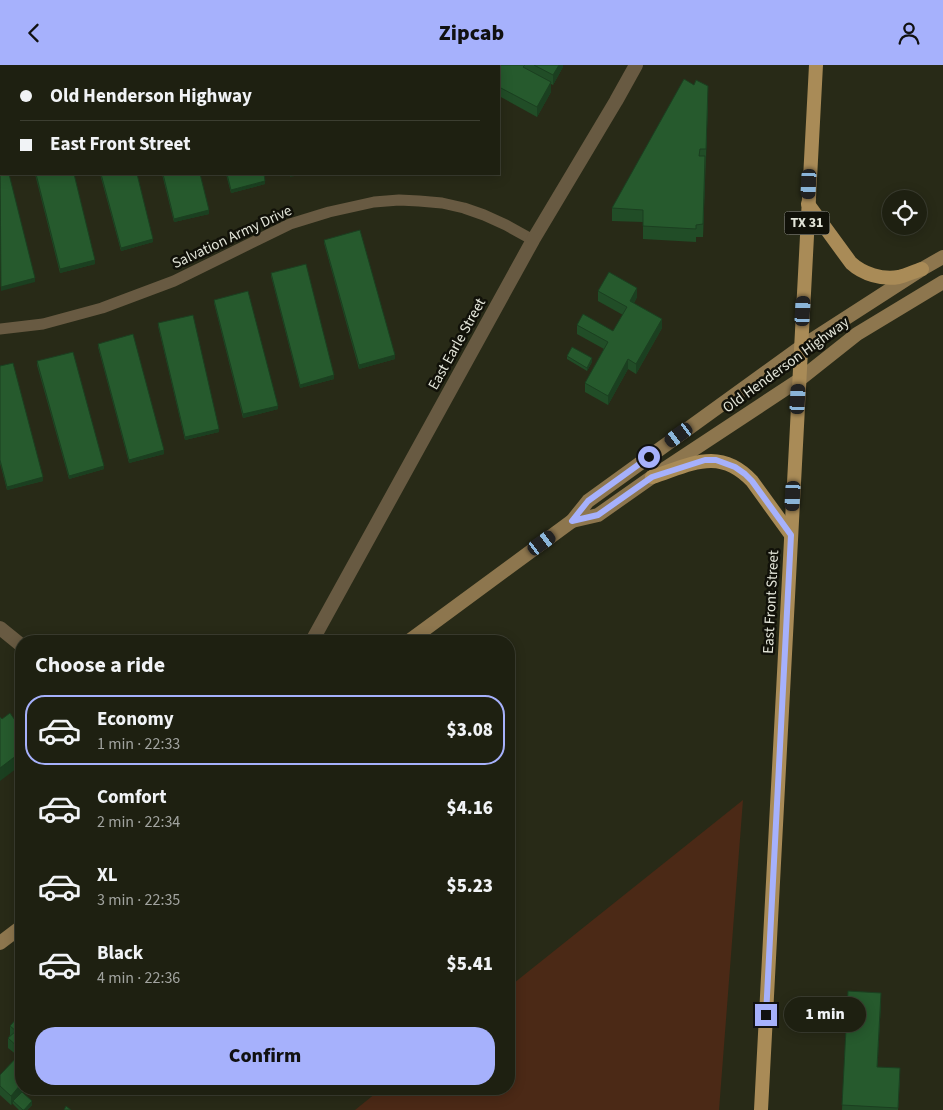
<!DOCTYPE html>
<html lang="en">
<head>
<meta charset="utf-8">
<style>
	body { margin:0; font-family:"Source Sans 3",sans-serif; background:#26281a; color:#f1f3f6; height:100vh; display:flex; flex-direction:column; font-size:19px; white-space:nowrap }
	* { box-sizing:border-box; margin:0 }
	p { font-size:16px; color:#a1a39f }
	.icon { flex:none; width:28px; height:28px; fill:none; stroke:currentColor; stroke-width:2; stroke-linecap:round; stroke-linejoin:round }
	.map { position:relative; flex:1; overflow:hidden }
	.drawer { position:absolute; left:15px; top:570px; width:500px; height:460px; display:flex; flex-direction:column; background:#1e2011; border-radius:20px; box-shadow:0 2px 12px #0003,0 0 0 1px #3c3e31 }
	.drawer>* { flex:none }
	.guide { position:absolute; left:0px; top:0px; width:500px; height:110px; box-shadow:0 2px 12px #0003,0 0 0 1px #3c3e31; display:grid; align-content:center; height:110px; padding:0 20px; background:#1e2011 }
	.fabs { position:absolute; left:882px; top:125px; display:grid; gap:10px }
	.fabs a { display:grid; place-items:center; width:45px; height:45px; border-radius:50%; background:#1e2011; box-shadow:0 2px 12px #0003,0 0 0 1px #3c3e31; font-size:25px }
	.end { position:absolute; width:22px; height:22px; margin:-11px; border:6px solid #a6b1fc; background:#111; box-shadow:0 0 0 2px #111 }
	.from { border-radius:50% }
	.bubble { position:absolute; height:35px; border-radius:18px; background:#1e2011; box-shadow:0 2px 12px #0003,0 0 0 1px #3c3e31; font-size:16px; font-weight:800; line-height:35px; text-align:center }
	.car { position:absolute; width:15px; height:30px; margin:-15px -8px; border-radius:6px; box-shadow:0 0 4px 1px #0007; background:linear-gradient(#222 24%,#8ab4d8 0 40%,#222 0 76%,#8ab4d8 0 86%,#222 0) }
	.guide b { display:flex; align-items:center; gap:18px; height:48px; font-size:19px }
	.guide b+b { border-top:1px solid #3c3e31 }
	.guide i { width:12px; height:12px; background:#f1f3f6 }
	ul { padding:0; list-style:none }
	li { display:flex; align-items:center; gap:15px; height:70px; margin:0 10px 8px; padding:0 10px; border:2px solid transparent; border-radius:20px }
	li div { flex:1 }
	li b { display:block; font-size:19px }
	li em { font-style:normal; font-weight:800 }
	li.on { border-color:#a6b1fc }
	li>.icon { width:45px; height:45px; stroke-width:1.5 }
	h2 { padding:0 20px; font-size:22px; line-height:60px }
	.cta { display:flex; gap:10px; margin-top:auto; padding:10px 20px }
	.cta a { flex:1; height:58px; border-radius:20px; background:#a6b1fc; color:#111; font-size:20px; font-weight:800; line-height:58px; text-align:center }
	header { display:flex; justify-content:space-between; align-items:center; height:65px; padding:0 20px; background:#a6b1fc; color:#111; font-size:22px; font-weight:800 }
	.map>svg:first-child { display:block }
	.green { fill:#4b2916 }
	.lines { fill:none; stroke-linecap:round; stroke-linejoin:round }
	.service { stroke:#685a42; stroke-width:11 }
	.minor { stroke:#685a42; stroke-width:14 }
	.tertiary { stroke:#685a42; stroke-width:14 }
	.secondary { stroke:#8d764e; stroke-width:14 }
	.primary { stroke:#a98b57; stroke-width:14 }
	.wall { fill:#214d27 }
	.shaded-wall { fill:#1b3f20 }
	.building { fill:#265a2d; stroke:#1b3f20 }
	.route { stroke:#a6b1fc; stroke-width:6 }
	.labels { text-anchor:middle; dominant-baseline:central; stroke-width:5; stroke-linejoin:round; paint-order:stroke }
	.shield { fill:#111109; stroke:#a4a59b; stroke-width:1 }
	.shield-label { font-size:14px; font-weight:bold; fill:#e3e5d9 }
	.street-label { font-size:15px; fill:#e3e5d9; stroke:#111109 }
</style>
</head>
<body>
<header><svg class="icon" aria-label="back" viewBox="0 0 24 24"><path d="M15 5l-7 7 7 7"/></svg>Zipcab<svg class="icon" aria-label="person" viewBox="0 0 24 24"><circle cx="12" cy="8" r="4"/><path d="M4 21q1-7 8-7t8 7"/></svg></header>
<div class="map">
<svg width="943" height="1045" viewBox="0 0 943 1045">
	<rect width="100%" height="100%" fill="#282a17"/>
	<polygon class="green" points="743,735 719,1045 355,1045 381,1024 509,1024 509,922"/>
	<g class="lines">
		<polyline class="service" points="0,264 43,259 102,243 174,216 290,159 329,147 374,137 399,135 419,136 442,138 464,143 484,150 506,160 533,175"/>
		<polyline class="minor" points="312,576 533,175 616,36 636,0"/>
		<polyline class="tertiary" points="0,563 21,580"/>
		<g class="secondary">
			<polyline points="572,456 598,450 652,412 799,315 857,269 943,217"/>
			<polyline points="409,576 572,456 588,436 801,282 922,204 943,192"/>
			<polyline points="0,878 21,862"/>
		</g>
		<g class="primary">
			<path d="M808,139L851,198C863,209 882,215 899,212C907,210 915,206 922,204"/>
			<path d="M652,412C690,400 719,381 752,416L791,470"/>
			<polyline points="761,1045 816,0"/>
		</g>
	</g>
	<g class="wall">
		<polygon points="481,0 563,0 563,2 553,20 551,19 551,27 537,52 499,31 499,32 499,1"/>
		<polygon points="708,34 703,172 696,172 696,177 643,174 643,157 612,156 612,143"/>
		<polygon points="35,109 74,109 95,199 60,208"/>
		<polygon points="100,109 137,109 153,177 121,186"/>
		<polygon points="162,109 200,109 209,149 174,157"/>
		<polygon points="226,109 264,109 265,119 231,128"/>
		<polygon points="324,175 395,294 359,304 324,178"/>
		<polygon points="271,208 334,314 300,323 271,211"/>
		<polygon points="598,226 637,232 634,238 662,263 636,309 628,304 608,340 585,327 585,318 604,284 577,269 577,260 613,266 623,250 598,236"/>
		<polygon points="214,235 278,344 243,353 214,238"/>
		<polygon points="158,258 219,367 185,375 158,261"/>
		<polygon points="98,279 164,389 129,398 98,282"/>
		<polygon points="567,291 592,297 587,306 567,294"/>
		<polygon points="37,296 104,404 69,414 37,300"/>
		<polygon points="0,301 43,416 7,425 0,398"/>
		<polygon points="848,926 881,938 877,1002 900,1013 898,1045 842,1045"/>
		<polygon points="18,952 23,1028 32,1040 27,1045 19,1045 13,1039 13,1038 11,1040 0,1030 0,1010 17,992 17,990 8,983 8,973 10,970 10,961"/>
	</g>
	<g class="shaded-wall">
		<polygon points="559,0 563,0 563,2 553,20 553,10"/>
		<polygon points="551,17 551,27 537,52 537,42"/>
		<polygon points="708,21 708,34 706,97 706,84"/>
		<polygon points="705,91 705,104 703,172 703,159"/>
		<polygon points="290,109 304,109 290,112"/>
		<polygon points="265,116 265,119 231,128 231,125"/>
		<polygon points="209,145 209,149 174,157 174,154"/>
		<polygon points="153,174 153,177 121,186 121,183"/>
		<polygon points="95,195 95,199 60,208 60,204"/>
		<polygon points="35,213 35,217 1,226 1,222"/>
		<polygon points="637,223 637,232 630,246 630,236"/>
		<polygon points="662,254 662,263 636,309 636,299"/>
		<polygon points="395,290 395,294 359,304 359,300"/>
		<polygon points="592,293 592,297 587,306 587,303"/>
		<polygon points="628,294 628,304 608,340 608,331"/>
		<polygon points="334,310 334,314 300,323 300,320"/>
		<polygon points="278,341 278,344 243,353 243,349"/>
		<polygon points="219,364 219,367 185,375 185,372"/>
		<polygon points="164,385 164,389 129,398 129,395"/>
		<polygon points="104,401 104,404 69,414 69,411"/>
		<polygon points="43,412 43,416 7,425 7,422"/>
		<polygon points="21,687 21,700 0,716 0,703"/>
		<polygon points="881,928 881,938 877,1012 877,1002"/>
		<polygon points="21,1019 21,1024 26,1024 14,1037 13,1036 13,1038 11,1040 11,1031"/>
		<polygon points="32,1036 32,1040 27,1045 24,1045"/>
	</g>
	<g class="building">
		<polygon points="229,0 235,0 236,1 224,1"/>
		<rect x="262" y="0" width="38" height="1"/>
		<polygon points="325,0 363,0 364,1 326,1"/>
		<polygon points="481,0 525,0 523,2 551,17 537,42 499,22 499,1 480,1"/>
		<polygon points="534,0 559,0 553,10"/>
		<polygon points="684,14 694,20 696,15 708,21 706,84 700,84 699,91 705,91 703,159 696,160 696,164 643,161 643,145 612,143"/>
		<polygon points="1,97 1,109 9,109 35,213 1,222 0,98"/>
		<polygon points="36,109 74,109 95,195 60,204"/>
		<polygon points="101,109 137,109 153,174 121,183"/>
		<polygon points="163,109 200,109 209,145 174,154"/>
		<polygon points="227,109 264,109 265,116 231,125"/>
		<polygon points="360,165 395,290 359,300 324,175"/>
		<polygon points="306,199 334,310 300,320 271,208"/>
		<polygon points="609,207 637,223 630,236 662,254 636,299 628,294 608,331 585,318 608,277 577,260 583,249 613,266 627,242 598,226"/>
		<polygon points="248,226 278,341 243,349 214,235"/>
		<polygon points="193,250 219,364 185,372 158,258"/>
		<polygon points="133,269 164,385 129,395 98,279"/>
		<polygon points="572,282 592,293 587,303 567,291"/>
		<polygon points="73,287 104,401 69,411 37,296"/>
		<polygon points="13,298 43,412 7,422 0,395 0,301"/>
		<polygon points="10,648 21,664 21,687 0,703 0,652 2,654"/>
		<polygon points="848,926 881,928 877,1002 900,1003 898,1043 842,1040"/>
		<polygon points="18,952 21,954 21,1019 11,1031 0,1021 0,1010 19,990 17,987 20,984 8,973 16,966 10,961"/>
		<polygon points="22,1027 32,1036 24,1045 23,1045 13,1036"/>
		<polygon points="66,1041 71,1045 64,1045"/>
	</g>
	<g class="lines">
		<polyline class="route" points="649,392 588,436 572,456 598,450 652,412 705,395 716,395 735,402 745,409 752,416 791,470 766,950"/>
	</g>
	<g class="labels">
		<rect class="shield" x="784.5" y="146.5" width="45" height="23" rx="4"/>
		<g class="shield-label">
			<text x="807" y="158">TX 31</text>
		</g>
		<g class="street-label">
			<text transform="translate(232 172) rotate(-25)">Salvation Army Drive</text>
			<text transform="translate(457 279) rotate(-61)">East Earle Street</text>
			<text transform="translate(786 300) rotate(-36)">Old Henderson Highway</text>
			<text transform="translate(771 537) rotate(-87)">East Front Street</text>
		</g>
	</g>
</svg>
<div class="fabs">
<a><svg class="icon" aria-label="locate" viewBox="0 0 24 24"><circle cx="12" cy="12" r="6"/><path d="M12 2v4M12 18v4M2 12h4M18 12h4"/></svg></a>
</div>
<i class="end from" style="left:649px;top:392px"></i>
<i class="end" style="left:766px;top:950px"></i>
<div class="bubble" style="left:784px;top:932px;width:82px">1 min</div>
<i class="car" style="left:809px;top:119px;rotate:183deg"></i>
<i class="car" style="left:803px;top:246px;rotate:3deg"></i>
<i class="car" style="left:798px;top:334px;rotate:3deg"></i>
<i class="car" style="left:679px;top:370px;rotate:234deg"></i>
<i class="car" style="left:793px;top:431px;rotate:183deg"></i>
<i class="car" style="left:542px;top:478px;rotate:54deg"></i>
<div class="guide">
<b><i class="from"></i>Old Henderson Highway</b>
<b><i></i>East Front Street</b>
</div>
<section class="drawer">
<h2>Choose a ride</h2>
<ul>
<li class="on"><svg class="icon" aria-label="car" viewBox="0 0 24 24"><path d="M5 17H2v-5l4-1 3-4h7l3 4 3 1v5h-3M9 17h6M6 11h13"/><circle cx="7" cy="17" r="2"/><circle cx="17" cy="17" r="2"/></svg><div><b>Economy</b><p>1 min · 22:33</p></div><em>$3.08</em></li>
<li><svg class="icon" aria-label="car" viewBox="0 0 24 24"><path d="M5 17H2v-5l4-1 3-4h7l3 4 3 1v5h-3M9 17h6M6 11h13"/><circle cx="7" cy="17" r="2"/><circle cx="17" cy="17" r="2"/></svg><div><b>Comfort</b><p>2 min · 22:34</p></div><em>$4.16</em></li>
<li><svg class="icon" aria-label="car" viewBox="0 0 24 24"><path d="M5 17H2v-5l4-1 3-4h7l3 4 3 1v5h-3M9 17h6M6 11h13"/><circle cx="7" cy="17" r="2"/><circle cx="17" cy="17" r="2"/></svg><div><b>XL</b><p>3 min · 22:35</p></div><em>$5.23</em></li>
<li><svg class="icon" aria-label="car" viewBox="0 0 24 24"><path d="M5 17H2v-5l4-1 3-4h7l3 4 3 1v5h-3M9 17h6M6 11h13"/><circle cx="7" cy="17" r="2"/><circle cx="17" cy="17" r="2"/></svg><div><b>Black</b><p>4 min · 22:36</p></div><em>$5.41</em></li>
</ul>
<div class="cta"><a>Confirm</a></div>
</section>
</div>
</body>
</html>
